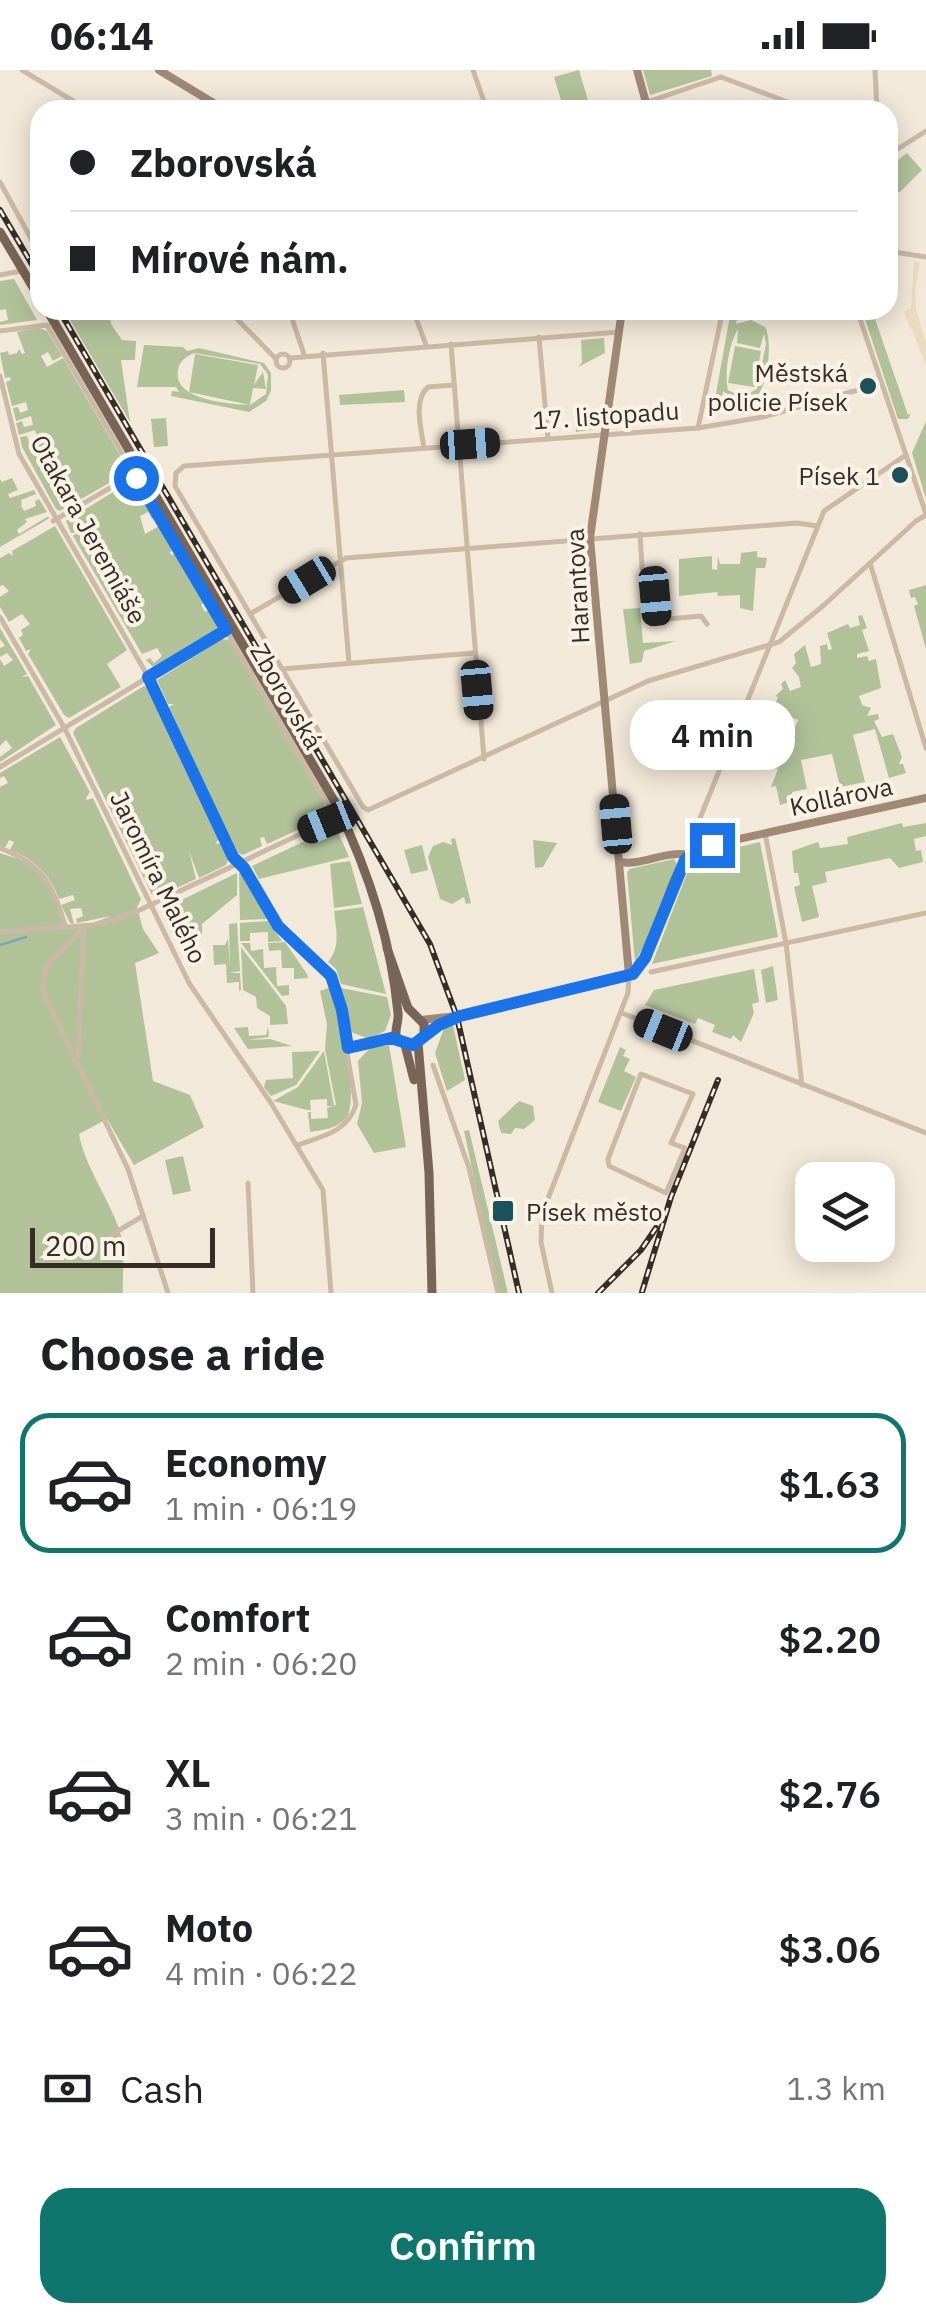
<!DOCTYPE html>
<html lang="en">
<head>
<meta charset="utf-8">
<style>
	body { margin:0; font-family:"IBM Plex Sans",sans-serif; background:#f6f6f6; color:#202124; height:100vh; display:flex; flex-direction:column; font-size:38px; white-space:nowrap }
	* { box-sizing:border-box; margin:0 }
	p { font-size:32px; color:#757577 }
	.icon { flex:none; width:55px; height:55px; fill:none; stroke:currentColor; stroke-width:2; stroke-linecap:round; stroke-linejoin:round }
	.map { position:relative; height:1223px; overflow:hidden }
	.drawer { display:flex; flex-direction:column; background:#fff; flex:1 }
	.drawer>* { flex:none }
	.guide { position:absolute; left:30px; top:30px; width:868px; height:220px; border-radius:30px; box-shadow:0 5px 25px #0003; display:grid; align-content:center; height:220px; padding:0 40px; background:#fff }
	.tools { position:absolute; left:795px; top:1092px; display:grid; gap:20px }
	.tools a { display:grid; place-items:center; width:100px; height:100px; border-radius:20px; background:#fff; box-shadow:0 5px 25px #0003; font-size:50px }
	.scale { position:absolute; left:30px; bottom:25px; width:185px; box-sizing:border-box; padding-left:10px; border:5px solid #372d27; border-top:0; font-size:28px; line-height:35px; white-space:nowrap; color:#372d27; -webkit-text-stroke:8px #faf2e6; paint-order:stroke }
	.end { position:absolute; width:45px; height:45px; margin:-22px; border:12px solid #1a73e8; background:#fff; box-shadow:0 0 0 5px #fff }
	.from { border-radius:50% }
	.bubble { position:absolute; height:70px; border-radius:30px; background:#fff; box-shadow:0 5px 25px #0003; font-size:32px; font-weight:600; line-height:70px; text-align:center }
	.car { position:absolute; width:30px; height:60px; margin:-30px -15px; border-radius:12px; box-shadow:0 0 8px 2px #0007; background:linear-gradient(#222 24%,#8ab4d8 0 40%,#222 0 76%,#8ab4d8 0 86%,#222 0) }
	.guide b { display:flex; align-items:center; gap:35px; height:95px; font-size:38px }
	.guide b+b { border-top:2px solid #e0e0e0 }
	.guide i { width:25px; height:25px; background:#202124 }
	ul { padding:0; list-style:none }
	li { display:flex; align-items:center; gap:30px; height:140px; margin:0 20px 15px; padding:0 20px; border:5px solid transparent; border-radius:30px }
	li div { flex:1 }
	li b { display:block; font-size:38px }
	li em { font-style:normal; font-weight:600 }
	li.selected { border-color:#0f766e }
	li>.icon { width:90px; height:90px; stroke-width:1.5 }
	h2 { padding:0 40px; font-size:45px; line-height:120px }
	.pay { display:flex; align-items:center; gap:25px; height:110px; padding:0 40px; font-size:38px }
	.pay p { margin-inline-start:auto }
	.action { display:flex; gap:20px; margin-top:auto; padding:20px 40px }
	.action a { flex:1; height:115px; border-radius:30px; background:#0f766e; color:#fff; font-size:40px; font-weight:600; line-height:115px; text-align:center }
	.status { display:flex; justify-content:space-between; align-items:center; height:70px; padding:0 50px; background:#fff; direction:ltr }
	.status svg { height:28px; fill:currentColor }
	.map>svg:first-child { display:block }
	.green { fill:#b1c299; fill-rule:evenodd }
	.plaza { fill:#ebdcc0 }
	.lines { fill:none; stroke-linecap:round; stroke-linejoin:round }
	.stream { stroke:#77aab1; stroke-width:2.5 }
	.street { stroke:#cbb9a5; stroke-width:5 }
	.secondary { stroke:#9f8876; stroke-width:8 }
	.primary { stroke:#796557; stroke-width:9 }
	.rail-casing { stroke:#372d27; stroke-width:6 }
	.rail { stroke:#faf2e6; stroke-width:2.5; stroke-dasharray:8; stroke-linecap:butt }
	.route { stroke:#1a73e8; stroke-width:12 }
	.poi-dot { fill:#1a515a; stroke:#faf2e6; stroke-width:4 }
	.labels { text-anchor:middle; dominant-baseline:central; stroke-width:8; stroke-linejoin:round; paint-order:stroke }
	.poi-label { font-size:25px; fill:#372d27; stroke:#faf2e6; text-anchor:end }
	.street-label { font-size:25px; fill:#372d27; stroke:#faf2e6 }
</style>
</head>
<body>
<div class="status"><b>06:14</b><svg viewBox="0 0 49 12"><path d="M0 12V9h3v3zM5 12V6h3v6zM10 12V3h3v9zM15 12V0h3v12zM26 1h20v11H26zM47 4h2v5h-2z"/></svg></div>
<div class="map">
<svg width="926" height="1223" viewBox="0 0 926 1223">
	<rect width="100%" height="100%" fill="#f3e9da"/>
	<g class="green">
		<polygon points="579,0 590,37 564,40 554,7"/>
		<polygon points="643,0 711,0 712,6 650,25"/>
		<polygon points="907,83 922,100 900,122 895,122 888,157 888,98"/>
		<polygon points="14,209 37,250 0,255 0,252 8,250 6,239 0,240 0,211"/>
		<polygon points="64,240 109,240 111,254 122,270 136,271 135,290 121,290 130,352"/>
		<path d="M731,240L738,242L736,254L751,250L765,257C773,270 768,318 755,328C749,332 745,331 739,332L723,321L720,336L714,335ZM738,259L737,273L760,278L764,264L766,274L757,319L742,327L728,320C724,303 729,274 738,259Z"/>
		<polygon points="862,240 872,240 908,345 911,343 908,349 898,349"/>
		<polygon points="39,258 47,261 62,286 53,291 48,282 41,286 47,297 63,288 127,397 125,404 60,441 56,439 22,377 20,367 27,366 29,372 38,369 35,360 19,365 16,353 22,351 24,357 33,355 31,346 16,351 13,338 18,337 20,343 28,340 26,332 12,336 6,312 11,310 10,307 5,308 0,283 8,281 9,285 17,283 19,279 22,284 25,283 17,262"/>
		<polygon points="604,268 605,283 578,297 582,292 581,270"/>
		<path d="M144,275L183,277L187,281L199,278L264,293L271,303V321L266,331L249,342L171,326L172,321L179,322L176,317H137ZM194,283L260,294L268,305L266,324L250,335L253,318L266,319L263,302L254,315L258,295L195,284L189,322L250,335C229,334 172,330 178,300C180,290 186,287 194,283Z"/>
		<polygon points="735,276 761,281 754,317 728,313"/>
		<polygon points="404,320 405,332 340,335 339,325"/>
		<polygon points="575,336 598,344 596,359 576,362"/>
		<polygon points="166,348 168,376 154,377 151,349"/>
		<polygon points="926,351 926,429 912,383"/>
		<polygon points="12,408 18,420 8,424 10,428 34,420 36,424 21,430 22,435 17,438 21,436 24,441 36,436 35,431 39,429 47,442 25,449 27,452 17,460 19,464 47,447 50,448 0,477 0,409 2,412"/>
		<polygon points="131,411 136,413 156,447 152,449 148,442 140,446 145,464 161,455 175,479 170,482 171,485 177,483 206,531 201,535 205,542 210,539 218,553 217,559 153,597 146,590 150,588 154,593 162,586 157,578 142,584 73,466 78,462 71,463 66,451"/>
		<polygon points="55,456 127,580 107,594 121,617 69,648 64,645 28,584 31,579 26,581 19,568 23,565 21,560 30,554 22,544 9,552 0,537 0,527 9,521 3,515 0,516 0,488 9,483 13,486 12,481"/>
		<polygon points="757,481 757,487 767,488 765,498 756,498 753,541 740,538 740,525 718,526 717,522 679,526 679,489 712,486 712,499 717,500 718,486 720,494 740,494 741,483"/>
		<polygon points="926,515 926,579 914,536 918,534 915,527 911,528 909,520"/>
		<polygon points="640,538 643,573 676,571 644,581 642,592 630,594 623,539"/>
		<polygon points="862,545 867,558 862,560 869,581 857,584 857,588 867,586 869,591 876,589 881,618 859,626 862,635 871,638 867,646 878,644 879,649 874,651 882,667 893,664 902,687 899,694 903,694 906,703 889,708 875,659 853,665 865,712 840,717 832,684 801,690 807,719 792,722 793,731 780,735 776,716 771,717 778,699 755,689 767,651 777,655 785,682 798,650 773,640 778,627 775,626 783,619 781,614 785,610 790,621 801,617 799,607 792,598 796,593 794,584 805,575 811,597 821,594 820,576 827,574 828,580 832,579 827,563 848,554 850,558 860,555 858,546"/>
		<polygon points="0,558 27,604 22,607 28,606 56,655 0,692 0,687 12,678 6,670 0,676 0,589 4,596 13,590 7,583 0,587 0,578 5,576 0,569"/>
		<polygon points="222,569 229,570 324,732 326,747 267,774 264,767 260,768 262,776 243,785 236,782 169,637 174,634 168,634 157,610"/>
		<polygon points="144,616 149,618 219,769 215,774 221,773 228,789 226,795 199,808 189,781 196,809 158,827 152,825 73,663 76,658"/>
		<path d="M60,667L90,722L86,728L87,730L93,728L141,829L137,837L143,859L159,883L135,893L153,1011L190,1025L204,1057L134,1095L107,1049L79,1064C85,1097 108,1127 119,1159C126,1178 122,1203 123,1223H0V783L28,792L40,802L68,856L93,853L111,846L77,853L76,849L83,846L81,838L70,839L74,854L70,853L61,835L75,830L73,825L59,829C50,805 34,789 10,780L14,772L9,770L5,778L0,776V717L8,713L4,706L0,708V703Z"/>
		<polygon points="902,753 903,757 926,753 926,766 914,769 916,781 921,780 923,792 899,798 890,788 825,802 827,812 812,816 819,847 802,852 794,817 800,815 798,803 794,803 792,781 818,772 820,778 848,774 847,767"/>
		<polygon points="322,759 338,762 349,787 259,809 252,796 322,763"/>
		<polygon points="455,768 471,833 466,834 464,827 452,834 440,829 428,787 433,776 443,772 452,775 451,769"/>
		<polygon points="533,770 557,773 543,797 535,798"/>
		<polygon points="760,772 778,867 652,894 693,788"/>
		<polygon points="422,775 428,800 411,804 404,780"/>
		<polygon points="674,789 677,794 645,874 635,892 627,803 629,799"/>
		<polygon points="350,791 362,834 334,838 330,794"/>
		<polygon points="239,802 244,808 267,849 240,850"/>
		<polygon points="237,803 237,825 202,854 202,864 180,875 177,873 164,848 163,839"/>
		<path d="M363,837L386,924L341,914L336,899L328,892C341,877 336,860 334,841Z"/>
		<polygon points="268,851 282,871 268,872 268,862 250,863 250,871 240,871 240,853"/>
		<polygon points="237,853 240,901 229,903 240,903 241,920 239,921 239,912 227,913 226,894 214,895 213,875 225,875 228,869 230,897 229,854"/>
		<polygon points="285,872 307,904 308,908 294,909 294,898 282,898 281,880 269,881 268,873"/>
		<polygon points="241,873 250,873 251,881 263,879 264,898 276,897 277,916 289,915 289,925 282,926"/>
		<polygon points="241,877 286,936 288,954 270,955 270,946 257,938 256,927 243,920"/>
		<polygon points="773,896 778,930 766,933 761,900"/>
		<polygon points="754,899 759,932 752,934 754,943 741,972 733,965 731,969 712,962 715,955 698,948 695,954 645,935 654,920"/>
		<path d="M331,917C340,937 360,1032 346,1048C337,1059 322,1060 310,1062L308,1042H311V1049L328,1048L327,1038L336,1035L325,979L327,954L320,921Z"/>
		<polygon points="341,918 387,927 391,945 385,961 369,969 351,962"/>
		<polygon points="453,955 465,1010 447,1021 435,983 444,958"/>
		<polygon points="248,957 249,966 266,965 268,957 269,967 247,970 270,969 292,976 248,979 234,958"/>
		<polygon points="389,975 406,1077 374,1083 357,1054 362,1033 358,991 370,978"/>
		<polygon points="620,977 626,980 623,986 630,989 624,1001 636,1007 621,1041 598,1032"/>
		<polygon points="320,981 296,1015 271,1026 264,1017 266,1010 293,1008 292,982"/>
		<polygon points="324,981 334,1036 327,1036 327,1029 310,1030 311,1040 307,1040 273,1031 298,1017"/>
		<polygon points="519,1031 533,1036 535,1050 524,1059 515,1058 511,1064 501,1063 498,1051"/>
		<polygon points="469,1060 508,1223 498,1223 464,1061"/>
		<polygon points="183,1086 191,1121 173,1125 165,1090"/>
	</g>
	<polygon class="plaza" points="914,191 920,192 915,221 916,240 926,272 926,295 904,242 911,238"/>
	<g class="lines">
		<polyline class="stream" points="0,875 26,867"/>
		<g class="street">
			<polyline points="22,0 88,40"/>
			<polyline points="473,0 487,40"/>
			<polyline points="875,0 877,40"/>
			<polyline points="721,7 809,40"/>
			<polyline points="647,32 721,7"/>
			<polyline points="888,85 926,61"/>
			<polyline points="0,112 40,185"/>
			<polyline points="888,181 926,187"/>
			<polyline points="0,205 21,201"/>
			<polyline points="237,240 237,249 276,289"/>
			<polyline points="294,240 293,252 304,284"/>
			<polyline points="413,240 426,275"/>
			<polyline points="857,240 926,444"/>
			<polyline points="0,261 47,255 327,733 333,749"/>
			<polyline points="539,267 548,368"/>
			<polyline points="451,274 484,689"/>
			<polyline points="323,283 349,593"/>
			<circle cx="283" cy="291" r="7"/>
			<polyline points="290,288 619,262"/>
			<path d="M0,306L19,384L153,615L233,787L241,794L278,856L326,900L335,914L356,1035C347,1062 323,1066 298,1075"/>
			<polyline points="858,320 763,347 698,358 184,396 176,403 175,416 363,737 368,740 648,611 779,572 824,535 916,451 926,445"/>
			<polyline points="698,358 722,244"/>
			<path d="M424,378C421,358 413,330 428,317L454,315"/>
			<polyline points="53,451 134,404"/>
			<polyline points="640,464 642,498 655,526 657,550 701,546 707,554"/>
			<polyline points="870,493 926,678"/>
			<polyline points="250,544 346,488 797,453 817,456"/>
			<polyline points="0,547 65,659 189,913 271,1033 323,1120 331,1223"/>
			<polyline points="282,599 474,583"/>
			<polyline points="0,697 226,560"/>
			<polyline points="765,763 786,873 802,1015"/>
			<path d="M0,778C44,795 52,814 66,858"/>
			<polyline points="692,782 694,763 824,441 906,385"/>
			<path d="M84,856C66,883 39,885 44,924L128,1099L168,1223"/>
			<polyline points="0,862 94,855 127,846 341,745"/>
			<polyline points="651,902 926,843"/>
			<polyline points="622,943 926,1063"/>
			<polyline points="348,978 382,970 399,970"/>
			<polyline points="74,990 78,985 84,860"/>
			<polyline points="433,995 469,1098 498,1223"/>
			<polygon points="641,1004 693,1024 671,1073 685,1078 666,1123 609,1096 608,1089"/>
			<polyline points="248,1113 253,1223"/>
			<polyline points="107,1176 111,1165 143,1146"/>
			<polyline points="552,1223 541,1172 542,1144 628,923 629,905"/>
		</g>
		<g class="secondary">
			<polyline points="159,0 225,40"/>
			<polyline points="637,0 648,40"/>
			<polyline points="622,240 590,468 629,905"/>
			<path d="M620,792C643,796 665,780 689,785"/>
			<path d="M421,950L474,944L635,902C664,872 663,800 698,778L926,728"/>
			<polyline points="424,964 447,952"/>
		</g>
		<g class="primary">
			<polyline points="0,162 40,229"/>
			<path d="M47,240L336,734C368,800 391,869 398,943C399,952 395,957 396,966L403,973L413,975L424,966V954L408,938L387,878"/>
			<polyline points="418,973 429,1103 432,1223"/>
			<polyline points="405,975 414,1010"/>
		</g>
		<g class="rail-casing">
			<g id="rail">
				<polyline points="0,140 40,208"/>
				<polyline points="59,240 430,874 457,947 519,1223"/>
				<polyline points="642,1222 671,1127 718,1010"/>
				<polyline points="598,1223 641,1180 656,1158"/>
			</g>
		</g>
		<use href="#rail" class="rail"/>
	</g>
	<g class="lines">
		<polyline class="route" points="136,408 226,560 148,607 233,787 244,798 278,856 331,906 342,940 348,978 391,968 413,975 439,955 460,946 633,904 645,888 685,790 695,780 712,775"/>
	</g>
	<g class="poi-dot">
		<circle cx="868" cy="316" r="10"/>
		<circle cx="900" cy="405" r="10"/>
		<rect x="491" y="1129" width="24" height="24" rx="5"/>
	</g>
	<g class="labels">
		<g class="poi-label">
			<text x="848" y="302">Městská<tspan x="848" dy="29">policie Písek</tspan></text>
			<text x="880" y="405">Písek 1</text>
			<text x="526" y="1141" text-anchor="start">Písek město</text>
		</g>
		<g class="street-label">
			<text transform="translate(606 345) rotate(-4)">17. listopadu</text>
			<text transform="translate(89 459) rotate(61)">Otakara Jeremiáše</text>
			<text transform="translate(577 516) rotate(-93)">Harantova</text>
			<text transform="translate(287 626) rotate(60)">Zborovská</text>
			<text transform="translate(841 726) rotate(-12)">Kollárova</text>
			<text transform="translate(159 807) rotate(64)">Jaromíra Malého</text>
		</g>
	</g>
</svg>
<div class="tools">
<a><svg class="icon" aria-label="layers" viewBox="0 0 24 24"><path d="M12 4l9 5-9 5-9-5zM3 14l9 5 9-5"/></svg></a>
</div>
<div class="scale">200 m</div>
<i class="end from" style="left:136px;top:408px"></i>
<i class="end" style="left:712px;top:775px"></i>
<div class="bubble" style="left:630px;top:630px;width:165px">4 min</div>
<i class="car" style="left:470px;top:374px;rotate:86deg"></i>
<i class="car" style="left:307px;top:510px;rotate:239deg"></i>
<i class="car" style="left:655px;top:526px;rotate:175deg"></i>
<i class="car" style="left:477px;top:620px;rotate:175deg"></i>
<i class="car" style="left:327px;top:752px;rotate:248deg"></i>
<i class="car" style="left:616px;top:754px;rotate:355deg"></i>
<i class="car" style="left:663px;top:960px;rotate:292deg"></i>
<div class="guide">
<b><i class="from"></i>Zborovská</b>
<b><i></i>Mírové nám.</b>
</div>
</div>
<section class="drawer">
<h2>Choose a ride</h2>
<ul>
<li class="selected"><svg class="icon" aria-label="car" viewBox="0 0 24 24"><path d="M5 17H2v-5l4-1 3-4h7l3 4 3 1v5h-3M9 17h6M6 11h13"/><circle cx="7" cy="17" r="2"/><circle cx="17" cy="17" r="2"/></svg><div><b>Economy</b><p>1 min · 06:19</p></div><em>$1.63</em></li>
<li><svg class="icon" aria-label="car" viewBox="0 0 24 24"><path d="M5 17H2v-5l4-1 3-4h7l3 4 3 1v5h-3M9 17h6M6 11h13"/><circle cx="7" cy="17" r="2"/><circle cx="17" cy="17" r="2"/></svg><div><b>Comfort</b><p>2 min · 06:20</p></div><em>$2.20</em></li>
<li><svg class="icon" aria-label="car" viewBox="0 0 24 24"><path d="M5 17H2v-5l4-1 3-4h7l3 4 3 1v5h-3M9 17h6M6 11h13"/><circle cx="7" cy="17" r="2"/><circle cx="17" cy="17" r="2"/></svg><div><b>XL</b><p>3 min · 06:21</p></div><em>$2.76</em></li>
<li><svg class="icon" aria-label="car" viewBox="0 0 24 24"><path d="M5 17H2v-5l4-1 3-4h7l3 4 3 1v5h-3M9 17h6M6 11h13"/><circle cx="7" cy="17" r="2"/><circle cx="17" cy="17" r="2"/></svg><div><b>Moto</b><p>4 min · 06:22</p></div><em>$3.06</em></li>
</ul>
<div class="pay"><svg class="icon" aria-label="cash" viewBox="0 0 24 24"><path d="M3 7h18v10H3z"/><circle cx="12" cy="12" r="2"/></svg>Cash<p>1.3 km</p></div>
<div class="action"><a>Confirm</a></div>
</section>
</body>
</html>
